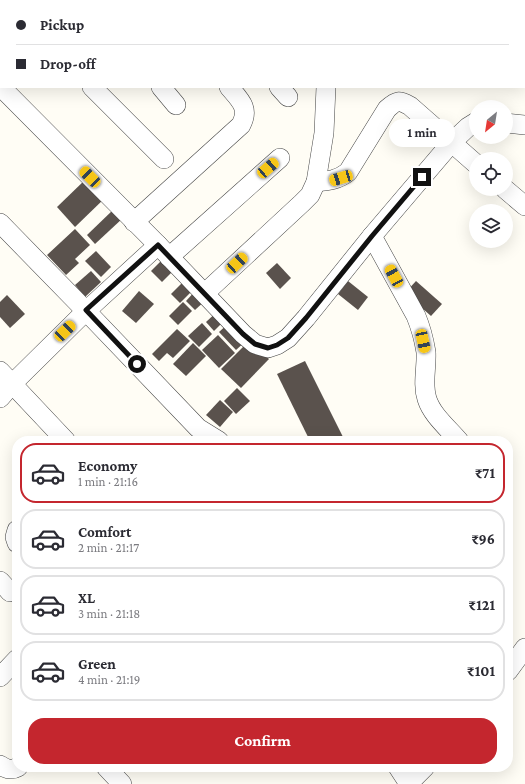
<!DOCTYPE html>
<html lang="en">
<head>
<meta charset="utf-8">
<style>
	body { margin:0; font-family:"Crimson Pro",serif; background:#f7f7f7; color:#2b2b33; height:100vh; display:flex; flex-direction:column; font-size:15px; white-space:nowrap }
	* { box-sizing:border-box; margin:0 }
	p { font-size:13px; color:#7c7c81 }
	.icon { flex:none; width:22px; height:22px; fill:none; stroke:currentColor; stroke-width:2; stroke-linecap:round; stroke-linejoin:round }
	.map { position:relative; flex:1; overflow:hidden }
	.details { position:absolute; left:12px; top:436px; width:501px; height:336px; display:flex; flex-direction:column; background:#fff; border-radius:16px; box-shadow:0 4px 16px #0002 }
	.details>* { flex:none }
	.banner { position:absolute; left:0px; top:0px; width:525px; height:88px; box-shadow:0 4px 16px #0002; display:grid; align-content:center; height:88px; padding:0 16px; background:#fff }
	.needle { width:26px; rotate:210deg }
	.buttons { position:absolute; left:469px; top:100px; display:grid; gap:8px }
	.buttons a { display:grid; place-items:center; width:44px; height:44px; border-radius:50%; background:#fff; box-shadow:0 4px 16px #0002; font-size:20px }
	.end { position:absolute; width:18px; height:18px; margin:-9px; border:5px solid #111; background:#fff; box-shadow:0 0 0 2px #fff }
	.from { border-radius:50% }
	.bubble { position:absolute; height:28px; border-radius:14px; background:#fff; box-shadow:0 4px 16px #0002; font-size:13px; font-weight:700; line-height:28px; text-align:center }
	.car { position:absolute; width:12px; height:24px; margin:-12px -6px; border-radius:5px; box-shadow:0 0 3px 1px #0007; background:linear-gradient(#f5c518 24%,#345 0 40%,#f5c518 0 76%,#345 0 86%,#f5c518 0) }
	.banner b { display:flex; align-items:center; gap:14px; height:38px; font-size:15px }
	.banner b+b { border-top:1px solid #e1e1e2 }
	.banner i { width:10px; height:10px; background:#2b2b33 }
	ul { padding:7px 0 0; list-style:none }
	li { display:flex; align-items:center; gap:12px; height:60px; margin:0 8px 6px; padding:0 8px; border:2px solid #e1e1e2; border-radius:16px }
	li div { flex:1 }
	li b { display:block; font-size:15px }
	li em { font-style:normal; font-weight:700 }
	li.selected { border-color:#c4262e }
	li>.icon { width:36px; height:36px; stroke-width:1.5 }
	.button { display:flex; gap:8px; margin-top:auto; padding:8px 16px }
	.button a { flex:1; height:46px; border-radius:16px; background:#c4262e; color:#fff; font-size:16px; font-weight:700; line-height:46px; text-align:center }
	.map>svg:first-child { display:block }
	.building { fill:#5a524d }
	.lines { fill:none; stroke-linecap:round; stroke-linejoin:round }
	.minor-casing { stroke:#444; stroke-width:20 }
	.minor { stroke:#fff; stroke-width:19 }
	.route { stroke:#111; stroke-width:5 }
</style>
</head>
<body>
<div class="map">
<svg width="525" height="784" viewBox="0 0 525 784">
	<rect width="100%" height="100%" fill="#fffdf5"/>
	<g class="building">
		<polygon points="87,178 106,197 75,227 57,207"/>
		<polygon points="114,209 123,218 95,244 87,235"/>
		<polygon points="75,229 90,245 75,259 79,263 66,275 47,255"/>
		<polygon points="96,251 111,267 101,277 85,261"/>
		<polygon points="166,256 177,267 162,282 151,271"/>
		<polygon points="277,263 291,278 280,289 266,273"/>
		<polygon points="91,271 101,282 85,297 75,285"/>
		<polygon points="186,279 195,288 180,303 171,294"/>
		<polygon points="348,281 368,297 358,310 338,294"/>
		<polygon points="416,281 442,304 431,316 405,293"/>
		<polygon points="197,289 207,299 195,310 186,301"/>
		<polygon points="139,291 154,304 136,323 122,311"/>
		<polygon points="7,295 25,314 10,328 0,317 0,302"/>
		<polygon points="183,302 192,311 178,325 169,316"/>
		<polygon points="219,310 227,318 214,331 206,322"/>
		<polygon points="230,322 247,340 236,350 219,332"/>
		<polygon points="202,323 212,334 199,347 188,336"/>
		<polygon points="177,329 190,341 173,358 167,353 159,361 152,354"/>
		<polygon points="218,335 235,353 219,368 202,350"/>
		<polygon points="250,340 269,359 241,388 221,369"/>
		<polygon points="193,343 206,356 186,376 173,364"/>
		<polygon points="305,361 345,441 310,441 277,374"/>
		<polygon points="237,388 250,401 236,414 224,401"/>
		<polygon points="220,400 233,412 220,427 206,415"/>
	</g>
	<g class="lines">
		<g class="minor-casing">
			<g id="minor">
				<polyline points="6,0 7,1"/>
				<polyline points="89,0 90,1"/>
				<polyline points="158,0 159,1"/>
				<polyline points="203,0 204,1"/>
				<polyline points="328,0 328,1"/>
				<polyline points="360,1 361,0"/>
				<polyline points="0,86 158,245 243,334 255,344 268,348 277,345 288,338 306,318 372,236"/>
				<polyline points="92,87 164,159"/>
				<polyline points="161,87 176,105"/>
				<polyline points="279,87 288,97"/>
				<polyline points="506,123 525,125"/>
				<path d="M316,182C328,181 338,180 348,172L387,109C397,100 399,100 410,106L476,164"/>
				<polyline points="505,189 525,206"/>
				<path d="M134,222L241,125C250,108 240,100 229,87"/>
				<polyline points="0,223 86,311 198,428 219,441"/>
				<polyline points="169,257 280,158"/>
				<polyline points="205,293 302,203 310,195 316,182 324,133 326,87"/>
				<polyline points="0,371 66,441"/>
				<polyline points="0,398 12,384 86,311 158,245"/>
				<path d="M459,441C448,428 432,415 427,399C422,384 427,367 426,352C424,340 421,328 416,316L372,236L452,142L468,127L476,122"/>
				<polyline points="17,530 15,537 17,543"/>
				<polyline points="0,581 10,592"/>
				<polyline points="508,671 525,648"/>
				<polyline points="0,677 17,659"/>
				<path d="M0,765C6,769 11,771 18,767"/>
				<polyline points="106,767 122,784"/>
				<polyline points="398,767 409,784"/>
				<polyline points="408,784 425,767"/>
			</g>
		</g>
		<use href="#minor" class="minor"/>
	</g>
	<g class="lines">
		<polyline class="route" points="137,364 86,310 158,245 243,334 255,344 268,348 277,345 288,338 306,318 372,236 422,177"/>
	</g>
</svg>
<div class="buttons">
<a><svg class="needle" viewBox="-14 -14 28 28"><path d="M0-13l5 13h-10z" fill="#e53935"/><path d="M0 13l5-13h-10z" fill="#7c7c81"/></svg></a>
<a><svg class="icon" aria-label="locate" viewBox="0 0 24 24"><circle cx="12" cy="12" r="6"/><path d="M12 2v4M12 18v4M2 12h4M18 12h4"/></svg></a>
<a><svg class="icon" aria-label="layers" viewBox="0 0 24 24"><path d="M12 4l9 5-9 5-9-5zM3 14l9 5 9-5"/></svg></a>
</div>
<i class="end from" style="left:137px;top:364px"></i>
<i class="end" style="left:422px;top:177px"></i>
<div class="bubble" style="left:389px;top:119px;width:66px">1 min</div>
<i class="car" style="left:268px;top:168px;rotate:49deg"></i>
<i class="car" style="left:90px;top:177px;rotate:315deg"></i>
<i class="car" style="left:341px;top:178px;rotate:253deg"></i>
<i class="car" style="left:237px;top:263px;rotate:47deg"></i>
<i class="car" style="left:394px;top:276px;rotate:331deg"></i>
<i class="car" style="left:65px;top:331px;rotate:46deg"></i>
<i class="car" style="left:423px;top:341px;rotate:168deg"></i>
<div class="banner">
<b><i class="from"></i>Pickup</b>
<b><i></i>Drop-off</b>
</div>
<section class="details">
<ul>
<li class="selected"><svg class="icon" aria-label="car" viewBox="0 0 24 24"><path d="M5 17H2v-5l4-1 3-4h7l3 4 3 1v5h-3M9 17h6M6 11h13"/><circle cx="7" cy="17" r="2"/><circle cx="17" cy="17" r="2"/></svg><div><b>Economy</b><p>1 min · 21:16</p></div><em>₹71</em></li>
<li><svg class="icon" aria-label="car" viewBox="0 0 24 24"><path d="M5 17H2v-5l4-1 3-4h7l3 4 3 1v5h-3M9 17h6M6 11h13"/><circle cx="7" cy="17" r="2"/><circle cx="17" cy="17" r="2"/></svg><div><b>Comfort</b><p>2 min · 21:17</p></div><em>₹96</em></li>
<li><svg class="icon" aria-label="car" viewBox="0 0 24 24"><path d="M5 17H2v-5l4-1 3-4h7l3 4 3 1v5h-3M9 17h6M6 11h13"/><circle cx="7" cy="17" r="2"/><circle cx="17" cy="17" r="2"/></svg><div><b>XL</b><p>3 min · 21:18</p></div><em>₹121</em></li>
<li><svg class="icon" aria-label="car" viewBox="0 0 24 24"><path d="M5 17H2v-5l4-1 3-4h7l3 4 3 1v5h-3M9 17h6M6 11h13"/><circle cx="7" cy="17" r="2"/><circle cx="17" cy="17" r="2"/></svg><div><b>Green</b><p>4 min · 21:19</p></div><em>₹101</em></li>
</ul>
<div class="button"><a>Confirm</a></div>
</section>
</div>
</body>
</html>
